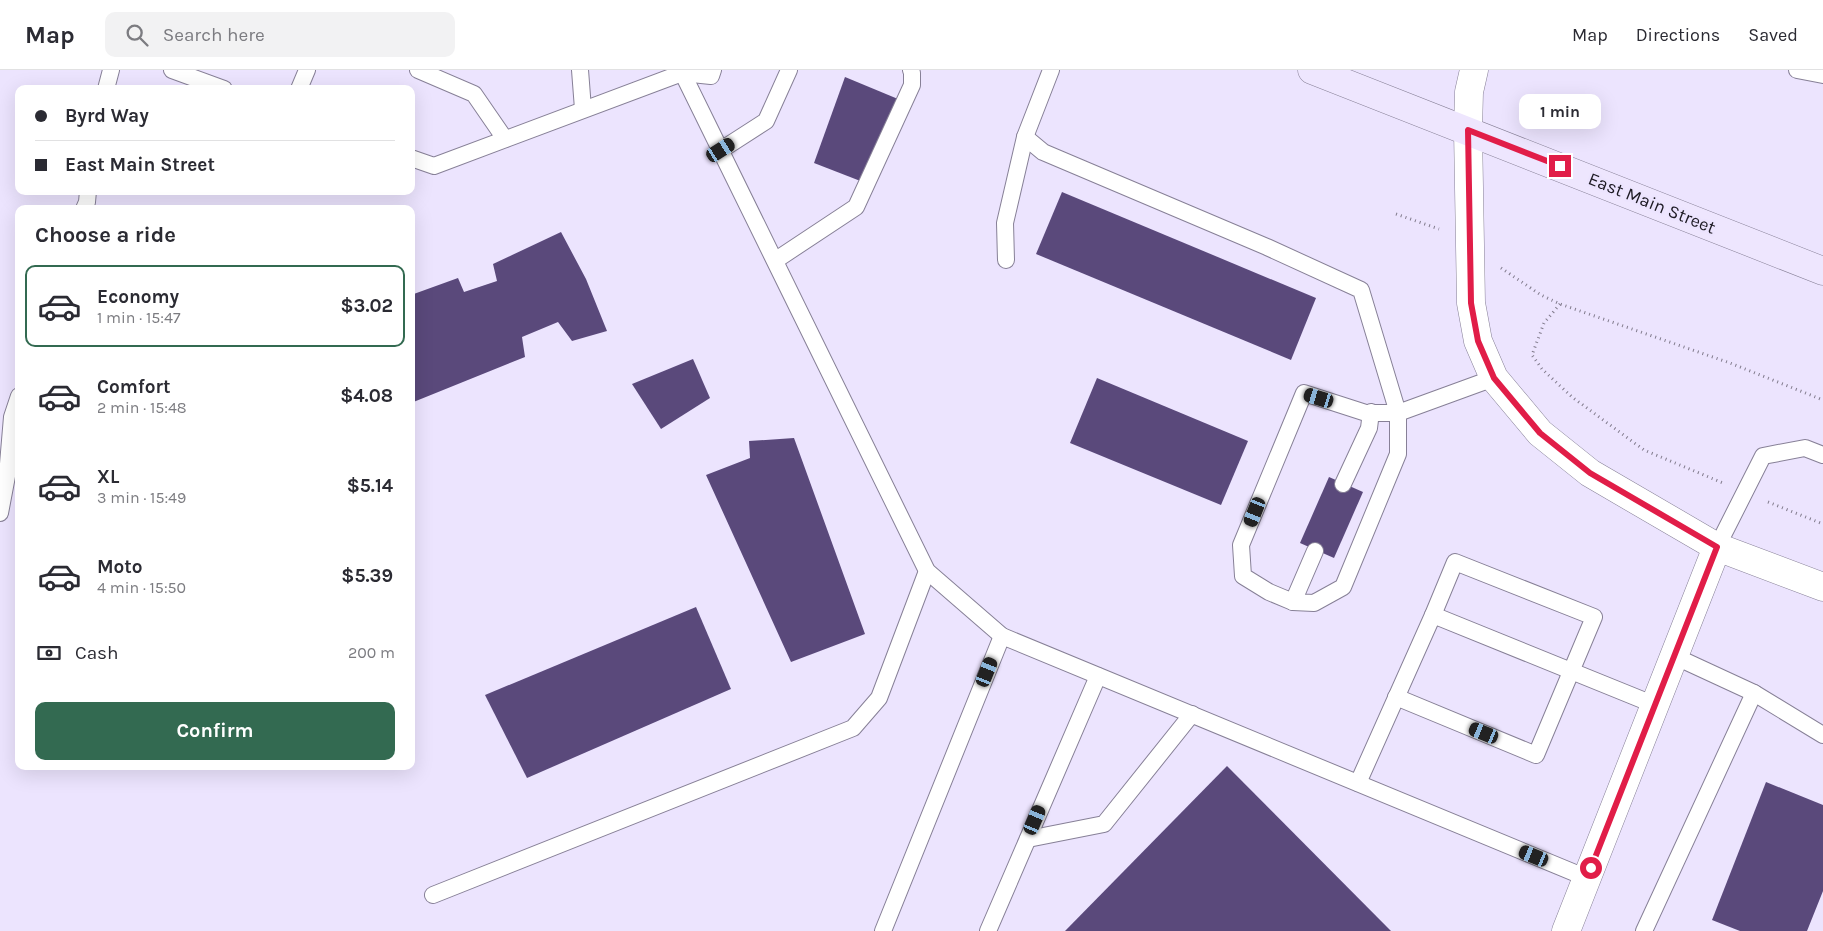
<!DOCTYPE html>
<html lang="en">
<head>
<meta charset="utf-8">
<style>
	body { margin:0; font-family:Karla,sans-serif; background:#f2f2f3; color:#2b2b33; height:100vh; display:flex; flex-direction:column; font-size:19px; white-space:nowrap }
	* { box-sizing:border-box; margin:0 }
	p { font-size:16px; color:#7c7c81 }
	.icon { flex:none; width:28px; height:28px; fill:none; stroke:currentColor; stroke-width:2; stroke-linecap:round; stroke-linejoin:round }
	.map { position:relative; flex:1; overflow:hidden }
	.drawer { position:absolute; left:15px; top:135px; width:400px; height:565px; display:flex; flex-direction:column; background:#fff; border-radius:10px; box-shadow:0 5px 20px #0002 }
	.drawer>* { flex:none }
	.top-card { position:absolute; left:15px; top:15px; width:400px; height:110px; border-radius:10px; box-shadow:0 5px 20px #0002; display:grid; align-content:center; height:110px; padding:0 20px; background:#fff }
	.end { position:absolute; width:22px; height:22px; margin:-11px; border:6px solid #e11d48; background:#fff; box-shadow:0 0 0 2px #fff }
	.from { border-radius:50% }
	.bubble { position:absolute; height:35px; border-radius:10px; background:#fff; box-shadow:0 5px 20px #0002; font-size:16px; font-weight:700; line-height:35px; text-align:center }
	.car { position:absolute; width:15px; height:30px; margin:-15px -8px; border-radius:6px; box-shadow:0 0 4px 1px #0007; background:linear-gradient(#222 24%,#8ab4d8 0 40%,#222 0 76%,#8ab4d8 0 86%,#222 0) }
	.top-card b { display:flex; align-items:center; gap:18px; height:48px; font-size:19px }
	.top-card b+b { border-top:1px solid #e1e1e2 }
	.top-card i { width:12px; height:12px; background:#2b2b33 }
	ul { padding:0; list-style:none }
	li { display:flex; align-items:center; gap:15px; height:82px; margin:0 10px 8px; padding:0 10px; border:2px solid transparent; border-radius:10px }
	li div { flex:1 }
	li b { display:block; font-size:19px }
	li em { font-style:normal; font-weight:700 }
	li.current { border-color:#336a51 }
	li>.icon { width:45px; height:45px; stroke-width:1.5 }
	h2 { padding:0 20px; font-size:22px; line-height:60px }
	.pay { display:flex; align-items:center; gap:12px; height:55px; padding:0 20px; font-size:19px }
	.pay p { margin-inline-start:auto }
	.action { display:flex; gap:10px; margin-top:auto; padding:10px 20px }
	.action a { flex:1; height:58px; border-radius:10px; background:#336a51; color:#fff; font-size:20px; font-weight:700; line-height:58px; text-align:center }
	header { display:flex; align-items:center; gap:30px; box-sizing:border-box; height:70px; padding:0 25px; background:#fff; border-bottom:1px solid #e1e1e2 }
	header strong { font-size:24px }
	nav { display:flex; gap:28px; margin-inline-start:auto; font-size:18px }
	.search { width:350px; height:45px; background:#f2f2f3; display:flex; align-items:center; gap:12px; box-sizing:border-box; padding:0 18px; border-radius:10px; color:#7c7c81; font-size:19px }
	.map>svg:first-child { display:block }
	.building { fill:#5a497b }
	.lines { fill:none; stroke-linecap:round; stroke-linejoin:round }
	.service-casing { stroke:#878097; stroke-width:18 }
	.minor-casing { stroke:#878097; stroke-width:29 }
	.tertiary-casing { stroke:#878097; stroke-width:29 }
	.secondary-casing { stroke:#878097; stroke-width:29 }
	.path { stroke:#817b8c; stroke-width:3; stroke-dasharray:1 4; stroke-linecap:butt }
	.service { stroke:#fff; stroke-width:16 }
	.minor { stroke:#fff; stroke-width:28 }
	.tertiary { stroke:#fff; stroke-width:28 }
	.secondary { stroke:#eee6fe; stroke-width:28 }
	.route { stroke:#e11d48; stroke-width:6 }
	.labels { text-anchor:middle; dominant-baseline:central; stroke-width:5; stroke-linejoin:round; paint-order:stroke }
	.street-label { font-size:18px; fill:#1c1922; stroke:#ece4fe }
</style>
</head>
<body>
<header>
<strong>Map</strong>
<div class="search"><svg class="icon" aria-label="search" viewBox="0 0 24 24"><circle cx="10" cy="10" r="6"/><path d="M15 15l6 6"/></svg>Search here</div>
<nav><a>Map</a><a>Directions</a><a>Saved</a></nav>
</header>
<div class="map">
<svg width="1823" height="861" viewBox="0 0 1823 861">
	<rect width="100%" height="100%" fill="#ece4fe"/>
	<g class="building">
		<polygon points="845,7 898,29 863,112 814,93"/>
		<polygon points="1062,122 1316,228 1291,290 1036,184"/>
		<polygon points="561,162 586,209 607,261 572,271 558,252 522,267 525,287 411,333 411,225 458,208 464,222 497,211 493,194"/>
		<polygon points="693,289 710,328 661,359 632,314"/>
		<polygon points="1097,308 1248,371 1221,435 1070,373"/>
		<polygon points="794,368 865,564 791,592 706,405 750,388 749,371"/>
		<polygon points="1329,407 1363,422 1334,488 1300,473"/>
		<polygon points="696,537 731,619 527,708 485,625"/>
		<polygon points="1227,696 1391,861 1065,861"/>
		<polygon points="1766,712 1823,735 1823,821 1807,861 1740,861 1712,850"/>
	</g>
	<g class="lines">
		<g class="service-casing">
			<g id="service">
				<polyline points="172,0 224,19"/>
				<polyline points="418,0 474,24 505,69"/>
				<polyline points="580,0 583,39"/>
				<polyline points="681,0 927,501 1002,566 1587,808"/>
				<polyline points="1797,0 1823,5"/>
				<polyline points="106,19 111,0"/>
				<polyline points="299,19 307,0"/>
				<polyline points="1025,67 1043,82 1267,177 1361,220 1398,343 1398,384 1343,517 1314,533 1293,532 1315,481"/>
				<polyline points="721,80 766,51 789,0"/>
				<polyline points="411,88 434,96 682,3 711,6 713,0"/>
				<polyline points="84,139 87,132 88,121"/>
				<polyline points="776,190 856,137 912,15 912,3 911,0"/>
				<polyline points="1006,190 1005,153 1025,67 1051,0"/>
				<polyline points="1343,414 1369,358 1371,342"/>
				<polyline points="0,443 7,406 12,347 19,326"/>
				<polyline points="1717,477 1763,386 1805,378 1823,385"/>
				<polyline points="1293,532 1269,522 1243,506 1241,475 1304,323 1366,343 1398,343 1494,308"/>
				<polyline points="1674,586 1754,623 1823,665"/>
				<polyline points="1396,627 1536,685 1594,547 1455,492 1433,545"/>
				<polyline points="1358,713 1433,545 1655,635"/>
				<polyline points="1028,769 1104,754 1192,644"/>
				<polyline points="433,825 853,658 879,628 927,501"/>
				<polyline points="883,861 1002,566"/>
				<polyline points="988,861 1098,606"/>
				<polyline points="1644,861 1754,623"/>
			</g>
		</g>
		<g class="minor-casing">
			<g id="minor">
				<polyline points="1468,60 1469,22 1474,0"/>
				<polyline points="1566,861 1717,477"/>
			</g>
		</g>
		<g class="tertiary-casing">
			<polyline id="tertiary" points="1468,60 1471,233 1478,271 1494,308 1540,363 1590,403 1717,477 1823,517"/>
		</g>
		<g class="secondary-casing">
			<polyline id="secondary" points="1312,0 1823,201"/>
		</g>
		<g class="path">
			<polyline points="1396,144 1439,159"/>
			<polyline points="1501,198 1541,225 1560,234 1730,293 1823,330"/>
			<polyline points="1560,234 1544,253 1532,285 1542,299 1572,327 1644,380 1723,413"/>
			<polyline points="1768,432 1823,454"/>
		</g>
		<use href="#service" class="service"/>
		<use href="#minor" class="minor"/>
		<use href="#tertiary" class="tertiary"/>
		<use href="#secondary" class="secondary"/>
	</g>
	<g class="lines">
		<polyline class="route" points="1560,96 1468,60 1471,233 1478,271 1494,308 1540,363 1590,403 1717,477 1591,798"/>
	</g>
	<g class="labels">
		<g class="street-label">
			<text transform="translate(1652 133) rotate(22)">East Main Street</text>
		</g>
	</g>
</svg>
<i class="end from" style="left:1591px;top:798px"></i>
<i class="end" style="left:1560px;top:96px"></i>
<div class="bubble" style="left:1519px;top:24px;width:82px">1 min</div>
<i class="car" style="left:721px;top:80px;rotate:58deg"></i>
<i class="car" style="left:1319px;top:328px;rotate:287deg"></i>
<i class="car" style="left:1255px;top:442px;rotate:202deg"></i>
<i class="car" style="left:987px;top:602px;rotate:22deg"></i>
<i class="car" style="left:1484px;top:663px;rotate:292deg"></i>
<i class="car" style="left:1035px;top:750px;rotate:23deg"></i>
<i class="car" style="left:1534px;top:786px;rotate:292deg"></i>
<div class="top-card">
<b><i class="from"></i>Byrd Way</b>
<b><i></i>East Main Street</b>
</div>
<section class="drawer">
<h2>Choose a ride</h2>
<ul>
<li class="current"><svg class="icon" aria-label="car" viewBox="0 0 24 24"><path d="M5 17H2v-5l4-1 3-4h7l3 4 3 1v5h-3M9 17h6M6 11h13"/><circle cx="7" cy="17" r="2"/><circle cx="17" cy="17" r="2"/></svg><div><b>Economy</b><p>1 min · 15:47</p></div><em>$3.02</em></li>
<li><svg class="icon" aria-label="car" viewBox="0 0 24 24"><path d="M5 17H2v-5l4-1 3-4h7l3 4 3 1v5h-3M9 17h6M6 11h13"/><circle cx="7" cy="17" r="2"/><circle cx="17" cy="17" r="2"/></svg><div><b>Comfort</b><p>2 min · 15:48</p></div><em>$4.08</em></li>
<li><svg class="icon" aria-label="car" viewBox="0 0 24 24"><path d="M5 17H2v-5l4-1 3-4h7l3 4 3 1v5h-3M9 17h6M6 11h13"/><circle cx="7" cy="17" r="2"/><circle cx="17" cy="17" r="2"/></svg><div><b>XL</b><p>3 min · 15:49</p></div><em>$5.14</em></li>
<li><svg class="icon" aria-label="car" viewBox="0 0 24 24"><path d="M5 17H2v-5l4-1 3-4h7l3 4 3 1v5h-3M9 17h6M6 11h13"/><circle cx="7" cy="17" r="2"/><circle cx="17" cy="17" r="2"/></svg><div><b>Moto</b><p>4 min · 15:50</p></div><em>$5.39</em></li>
</ul>
<div class="pay"><svg class="icon" aria-label="cash" viewBox="0 0 24 24"><path d="M3 7h18v10H3z"/><circle cx="12" cy="12" r="2"/></svg>Cash<p>200 m</p></div>
<div class="action"><a>Confirm</a></div>
</section>
</div>
</body>
</html>
